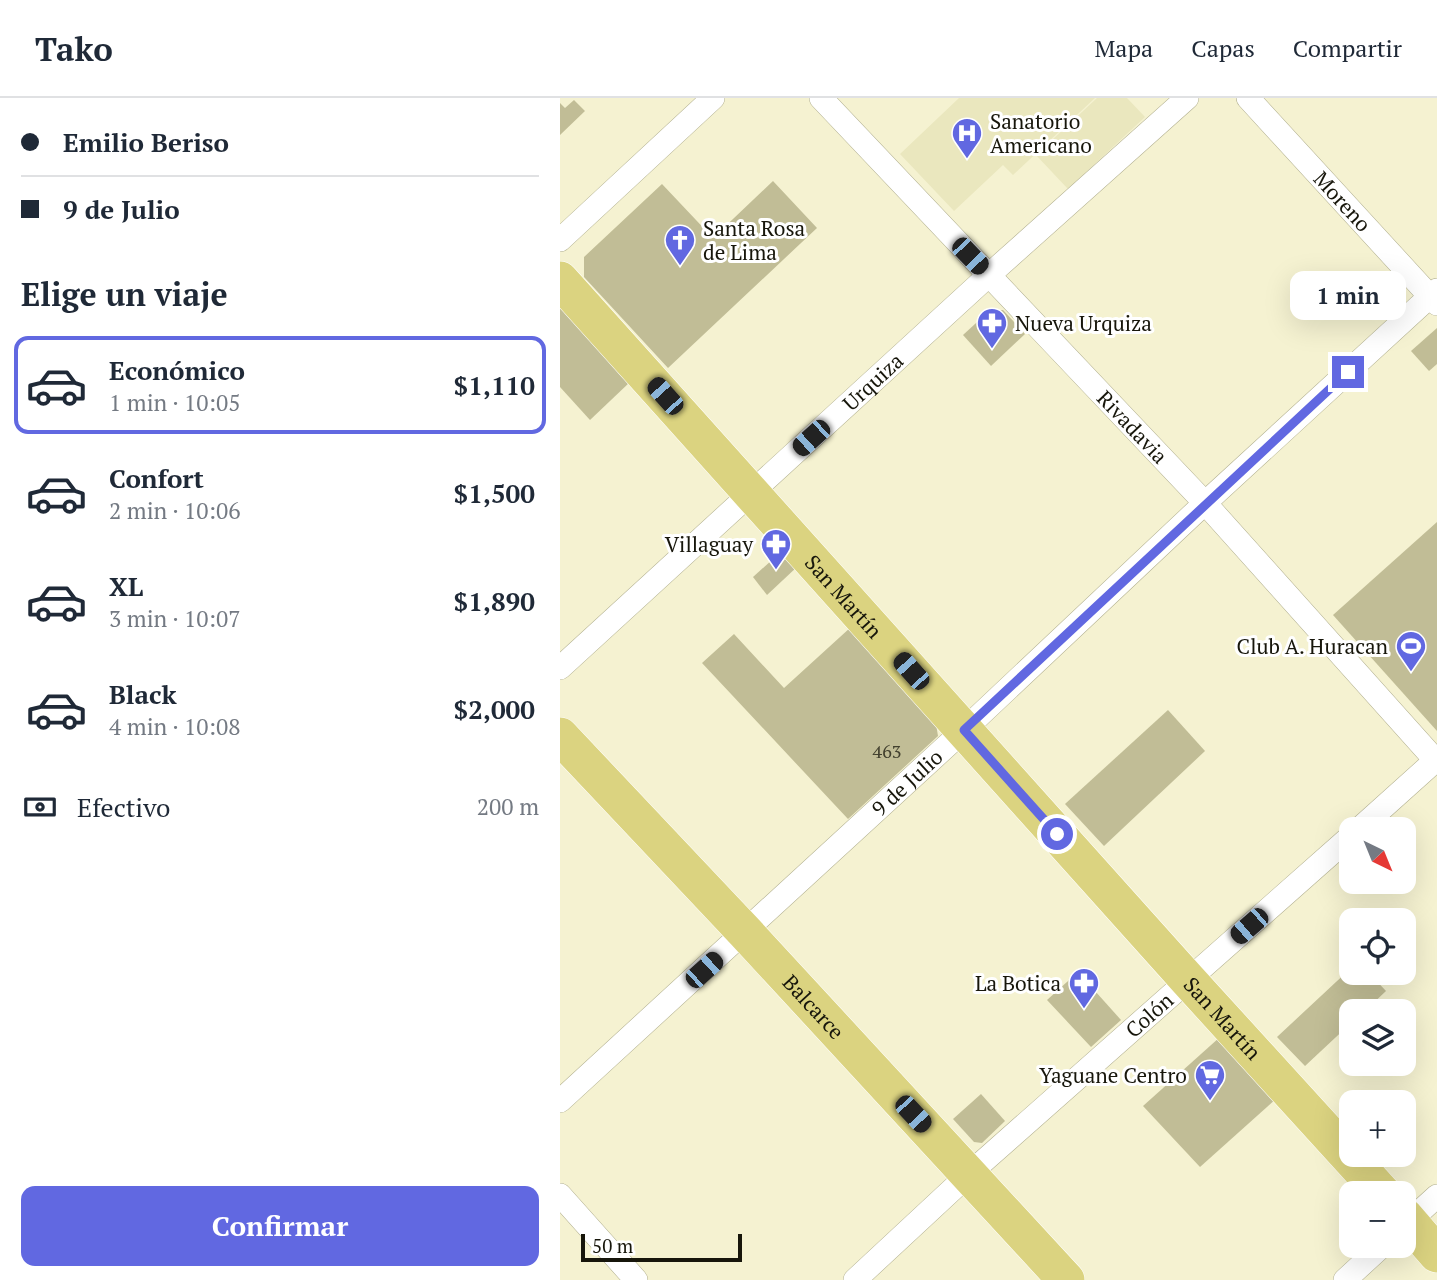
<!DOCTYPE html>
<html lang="es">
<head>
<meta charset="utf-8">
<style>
	body { margin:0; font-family:"PT Serif",serif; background:#f6f6f7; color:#1f2937; height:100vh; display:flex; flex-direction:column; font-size:26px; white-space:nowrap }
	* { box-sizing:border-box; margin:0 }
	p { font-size:23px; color:#747a83 }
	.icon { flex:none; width:38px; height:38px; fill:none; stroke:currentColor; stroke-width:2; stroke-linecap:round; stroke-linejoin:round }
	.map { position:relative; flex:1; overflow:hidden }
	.side { display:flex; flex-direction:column; background:#fff; width:560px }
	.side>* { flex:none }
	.guide { display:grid; align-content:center; height:154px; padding:0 21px; background:#fff }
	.needle { width:46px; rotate:137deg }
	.buttons { position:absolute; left:779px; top:719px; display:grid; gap:14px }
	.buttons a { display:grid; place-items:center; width:77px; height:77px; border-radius:14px; background:#fff; box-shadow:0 7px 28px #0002; font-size:35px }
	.scale { position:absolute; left:21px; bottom:18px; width:161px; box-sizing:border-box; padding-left:7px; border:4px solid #17160b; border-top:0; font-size:19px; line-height:24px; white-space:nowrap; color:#17160b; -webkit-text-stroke:5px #fff; paint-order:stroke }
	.end { position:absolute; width:32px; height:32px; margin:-16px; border:9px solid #6168e1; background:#fff; box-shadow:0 0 0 4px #fff }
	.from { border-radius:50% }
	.bubble { position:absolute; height:49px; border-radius:14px; background:#fff; box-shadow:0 7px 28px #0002; font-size:23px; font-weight:700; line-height:49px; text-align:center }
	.car { position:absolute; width:21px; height:42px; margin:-21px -10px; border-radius:9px; box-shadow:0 0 5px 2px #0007; background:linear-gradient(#222 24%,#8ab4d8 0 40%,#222 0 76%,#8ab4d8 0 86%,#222 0) }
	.guide b { display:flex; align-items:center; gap:24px; height:66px; font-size:26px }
	.guide b+b { border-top:2px solid #e0e1e3 }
	.guide i { width:18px; height:18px; background:#1f2937 }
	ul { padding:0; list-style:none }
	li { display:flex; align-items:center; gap:21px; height:98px; margin:0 14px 10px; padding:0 7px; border:4px solid transparent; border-radius:14px }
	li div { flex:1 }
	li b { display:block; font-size:26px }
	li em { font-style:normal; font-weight:700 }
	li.active { border-color:#6168e1 }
	li>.icon { width:63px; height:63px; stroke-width:1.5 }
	h2 { padding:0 21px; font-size:32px; line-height:84px }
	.pay { display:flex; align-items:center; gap:18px; height:77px; padding:0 21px; font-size:26px }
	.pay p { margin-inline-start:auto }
	.cta { display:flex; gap:14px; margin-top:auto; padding:14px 21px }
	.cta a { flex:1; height:80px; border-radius:14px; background:#6168e1; color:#fff; font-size:28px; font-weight:700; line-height:80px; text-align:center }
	header { display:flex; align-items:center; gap:42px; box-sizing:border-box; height:98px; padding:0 35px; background:#fff; border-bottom:2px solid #e0e1e3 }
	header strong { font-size:33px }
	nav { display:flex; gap:38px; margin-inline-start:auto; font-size:24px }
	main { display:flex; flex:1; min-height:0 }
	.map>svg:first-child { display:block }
	.built { fill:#eae7be }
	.building { fill:#c1bd96 }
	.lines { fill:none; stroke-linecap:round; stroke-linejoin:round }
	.minor-casing { stroke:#b1af8f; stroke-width:24 }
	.primary-casing { stroke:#fff; stroke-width:38 }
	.minor { stroke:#fff; stroke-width:23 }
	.primary { stroke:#dbd380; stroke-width:37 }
	.route { stroke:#6168e1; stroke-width:9 }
	.labels { text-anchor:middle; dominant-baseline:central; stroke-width:6; stroke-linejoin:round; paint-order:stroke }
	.number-label { font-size:18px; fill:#42402e }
	.poi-label { font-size:21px; fill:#17160b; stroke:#fff; text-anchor:end }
	.street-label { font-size:21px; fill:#17160b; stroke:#fff }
</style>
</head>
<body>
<header>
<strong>Tako</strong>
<nav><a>Mapa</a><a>Capas</a><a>Compartir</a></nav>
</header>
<main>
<section class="side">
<div class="guide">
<b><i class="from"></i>Emilio Beriso</b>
<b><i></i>9 de Julio</b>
</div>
<h2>Elige un viaje</h2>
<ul>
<li class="active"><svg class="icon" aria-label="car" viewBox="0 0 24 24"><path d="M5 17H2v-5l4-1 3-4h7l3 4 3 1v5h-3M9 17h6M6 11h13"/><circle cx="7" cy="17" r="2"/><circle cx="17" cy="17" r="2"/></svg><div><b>Económico</b><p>1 min · 10:05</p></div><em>$1,110</em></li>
<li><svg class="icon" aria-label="car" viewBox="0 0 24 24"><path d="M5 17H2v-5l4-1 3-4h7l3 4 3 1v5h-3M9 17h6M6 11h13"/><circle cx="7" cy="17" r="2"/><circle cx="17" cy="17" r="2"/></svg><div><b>Confort</b><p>2 min · 10:06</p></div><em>$1,500</em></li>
<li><svg class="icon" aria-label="car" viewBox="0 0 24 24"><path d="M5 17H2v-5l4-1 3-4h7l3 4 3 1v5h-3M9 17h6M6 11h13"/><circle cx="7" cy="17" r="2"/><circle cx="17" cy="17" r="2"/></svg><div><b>XL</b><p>3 min · 10:07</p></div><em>$1,890</em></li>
<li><svg class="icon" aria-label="car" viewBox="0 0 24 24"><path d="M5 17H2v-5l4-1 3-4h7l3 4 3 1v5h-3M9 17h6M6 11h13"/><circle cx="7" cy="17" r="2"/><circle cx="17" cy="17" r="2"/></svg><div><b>Black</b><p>4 min · 10:08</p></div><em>$2,000</em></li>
</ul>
<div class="pay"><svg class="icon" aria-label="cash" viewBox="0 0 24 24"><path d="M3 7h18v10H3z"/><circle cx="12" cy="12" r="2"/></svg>Efectivo<p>200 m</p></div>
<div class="cta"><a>Confirmar</a></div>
</section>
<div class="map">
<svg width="877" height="1182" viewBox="0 0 877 1182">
	<rect width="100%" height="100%" fill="#f5f2d1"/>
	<g class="built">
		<polygon points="399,0 535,0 453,77 443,67 394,113 340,56"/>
		<polygon points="537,0 567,0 585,19 508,91 476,57"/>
	</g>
	<g class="building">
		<polygon points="14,2 25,13 0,37 0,5 5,10"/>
		<polygon points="213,83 257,130 108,270 24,179 24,159 102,86 153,140"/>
		<polygon points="0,210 70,284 30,322 0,289"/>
		<polygon points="443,212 465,236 431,268 403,237 428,214"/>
		<polygon points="877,230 877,266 869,273 851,253"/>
		<polygon points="877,424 877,633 773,517"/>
		<polygon points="223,452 238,468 207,497 193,479"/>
		<polygon points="291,529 375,620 378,638 288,721 142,565 174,536 224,590"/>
		<polygon points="608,612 645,653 544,748 505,706"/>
		<polygon points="791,870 791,875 809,875 826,893 804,914 791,914 791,925 745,968 717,939"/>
		<polygon points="518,874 561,922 531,949 487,902"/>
		<polygon points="660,939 717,1000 640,1069 583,1008"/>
		<polygon points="421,996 445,1023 422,1045 414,1044 393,1021"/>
	</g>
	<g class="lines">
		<g class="minor-casing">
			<g id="minor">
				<path id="s1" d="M261,0L645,405L877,664"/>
				<path id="s2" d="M688,0L877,206"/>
				<polyline points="0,142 153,0"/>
				<path id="s3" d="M0,570L429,177L627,0"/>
				<polyline points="798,732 877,661"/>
				<path id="s4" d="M0,1003L404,632L645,405L877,192"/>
				<polyline points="0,1097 76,1182"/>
				<polyline points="844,1128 877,1098"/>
				<path id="s5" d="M295,1182L409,1076L791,738"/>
				<polyline points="785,1182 822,1148"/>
			</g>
		</g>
		<g class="primary-casing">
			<g id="primary">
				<path id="s6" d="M0,182L628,882L823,1096"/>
				<path id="s7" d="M0,638L185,834L506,1182"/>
				<polyline points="844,1118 877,1156"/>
			</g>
		</g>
		<use href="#minor" class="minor"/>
		<use href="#primary" class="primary"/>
	</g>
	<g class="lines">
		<polyline class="route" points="497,736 404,632 788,274"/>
	</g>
	<defs>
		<g id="hospital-pin" transform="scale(1.575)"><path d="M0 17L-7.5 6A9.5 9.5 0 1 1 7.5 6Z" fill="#6168e1" stroke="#fff"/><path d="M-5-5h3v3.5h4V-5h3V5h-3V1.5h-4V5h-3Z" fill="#fff"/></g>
		<g id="church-pin" transform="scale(1.575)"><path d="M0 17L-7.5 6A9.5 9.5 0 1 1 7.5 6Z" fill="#6168e1" stroke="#fff"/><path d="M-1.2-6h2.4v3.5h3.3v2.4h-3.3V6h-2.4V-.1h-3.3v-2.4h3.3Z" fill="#fff"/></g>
		<g id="pharmacy-pin" transform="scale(1.575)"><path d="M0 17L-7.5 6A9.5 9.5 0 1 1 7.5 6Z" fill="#6168e1" stroke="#fff"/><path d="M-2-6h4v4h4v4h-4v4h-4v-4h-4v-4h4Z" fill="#fff"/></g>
		<g id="stadium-pin" transform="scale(1.575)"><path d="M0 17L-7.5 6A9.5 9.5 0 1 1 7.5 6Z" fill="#6168e1" stroke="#fff"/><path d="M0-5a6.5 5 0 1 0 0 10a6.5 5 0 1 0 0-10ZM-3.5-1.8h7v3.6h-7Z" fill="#fff"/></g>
		<g id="supermarket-pin" transform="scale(1.575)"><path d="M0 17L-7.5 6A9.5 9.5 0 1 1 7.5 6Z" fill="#6168e1" stroke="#fff"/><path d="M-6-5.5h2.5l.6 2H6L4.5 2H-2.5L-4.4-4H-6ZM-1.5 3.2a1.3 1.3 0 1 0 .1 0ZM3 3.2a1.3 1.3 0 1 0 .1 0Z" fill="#fff"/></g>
	</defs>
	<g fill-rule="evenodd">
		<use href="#hospital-pin" x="407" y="35"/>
		<use href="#church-pin" x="120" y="142"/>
		<use href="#pharmacy-pin" x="432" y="225"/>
		<use href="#pharmacy-pin" x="216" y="446"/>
		<use href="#stadium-pin" x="851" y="548"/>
		<use href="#pharmacy-pin" x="524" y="885"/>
		<use href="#supermarket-pin" x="650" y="977"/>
	</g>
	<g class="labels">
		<g class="number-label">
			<text x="327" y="653">463</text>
		</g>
		<g class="poi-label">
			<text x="430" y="23" text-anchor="start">Sanatorio<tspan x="430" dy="24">Americano</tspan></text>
			<text x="143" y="130" text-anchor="start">Santa Rosa<tspan x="143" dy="24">de Lima</tspan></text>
			<text x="455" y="225" text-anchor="start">Nueva Urquiza</text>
			<text x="193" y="446">Villaguay</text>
			<text x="828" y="548">Club A. Huracan</text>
			<text x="501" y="885">La Botica</text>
			<text x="627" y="977">Yaguane Centro</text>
		</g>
		<g class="street-label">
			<text stroke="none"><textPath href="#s2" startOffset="140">Moreno</textPath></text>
			<text stroke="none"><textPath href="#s3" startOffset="424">Urquiza</textPath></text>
			<text stroke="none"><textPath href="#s1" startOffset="453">Rivadavia</textPath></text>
			<text stroke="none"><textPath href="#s6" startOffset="425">San Martín</textPath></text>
			<text stroke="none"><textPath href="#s4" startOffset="471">9 de Julio</textPath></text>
			<text stroke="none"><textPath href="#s7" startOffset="371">Balcarce</textPath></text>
			<text stroke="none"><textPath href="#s5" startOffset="396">Colón</textPath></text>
			<text stroke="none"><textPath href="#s6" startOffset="992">San Martín</textPath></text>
		</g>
	</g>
</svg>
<div class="buttons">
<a><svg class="needle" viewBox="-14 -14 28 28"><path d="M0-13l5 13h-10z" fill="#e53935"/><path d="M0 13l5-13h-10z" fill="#747a83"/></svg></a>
<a><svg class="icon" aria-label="locate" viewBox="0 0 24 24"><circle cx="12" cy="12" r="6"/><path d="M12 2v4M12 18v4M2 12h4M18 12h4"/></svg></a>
<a><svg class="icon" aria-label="layers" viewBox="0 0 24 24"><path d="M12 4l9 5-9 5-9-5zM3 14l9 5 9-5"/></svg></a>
<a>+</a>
<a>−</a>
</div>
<div class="scale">50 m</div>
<i class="end from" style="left:497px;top:736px"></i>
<i class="end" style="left:788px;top:274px"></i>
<div class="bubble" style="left:730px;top:173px;width:116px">1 min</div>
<i class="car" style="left:410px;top:158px;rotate:136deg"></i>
<i class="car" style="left:105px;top:298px;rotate:318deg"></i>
<i class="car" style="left:251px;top:340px;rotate:228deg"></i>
<i class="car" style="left:351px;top:573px;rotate:318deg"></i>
<i class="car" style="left:689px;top:828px;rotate:229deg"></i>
<i class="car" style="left:144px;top:872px;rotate:48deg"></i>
<i class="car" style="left:353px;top:1016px;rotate:137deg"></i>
</div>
</main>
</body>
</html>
